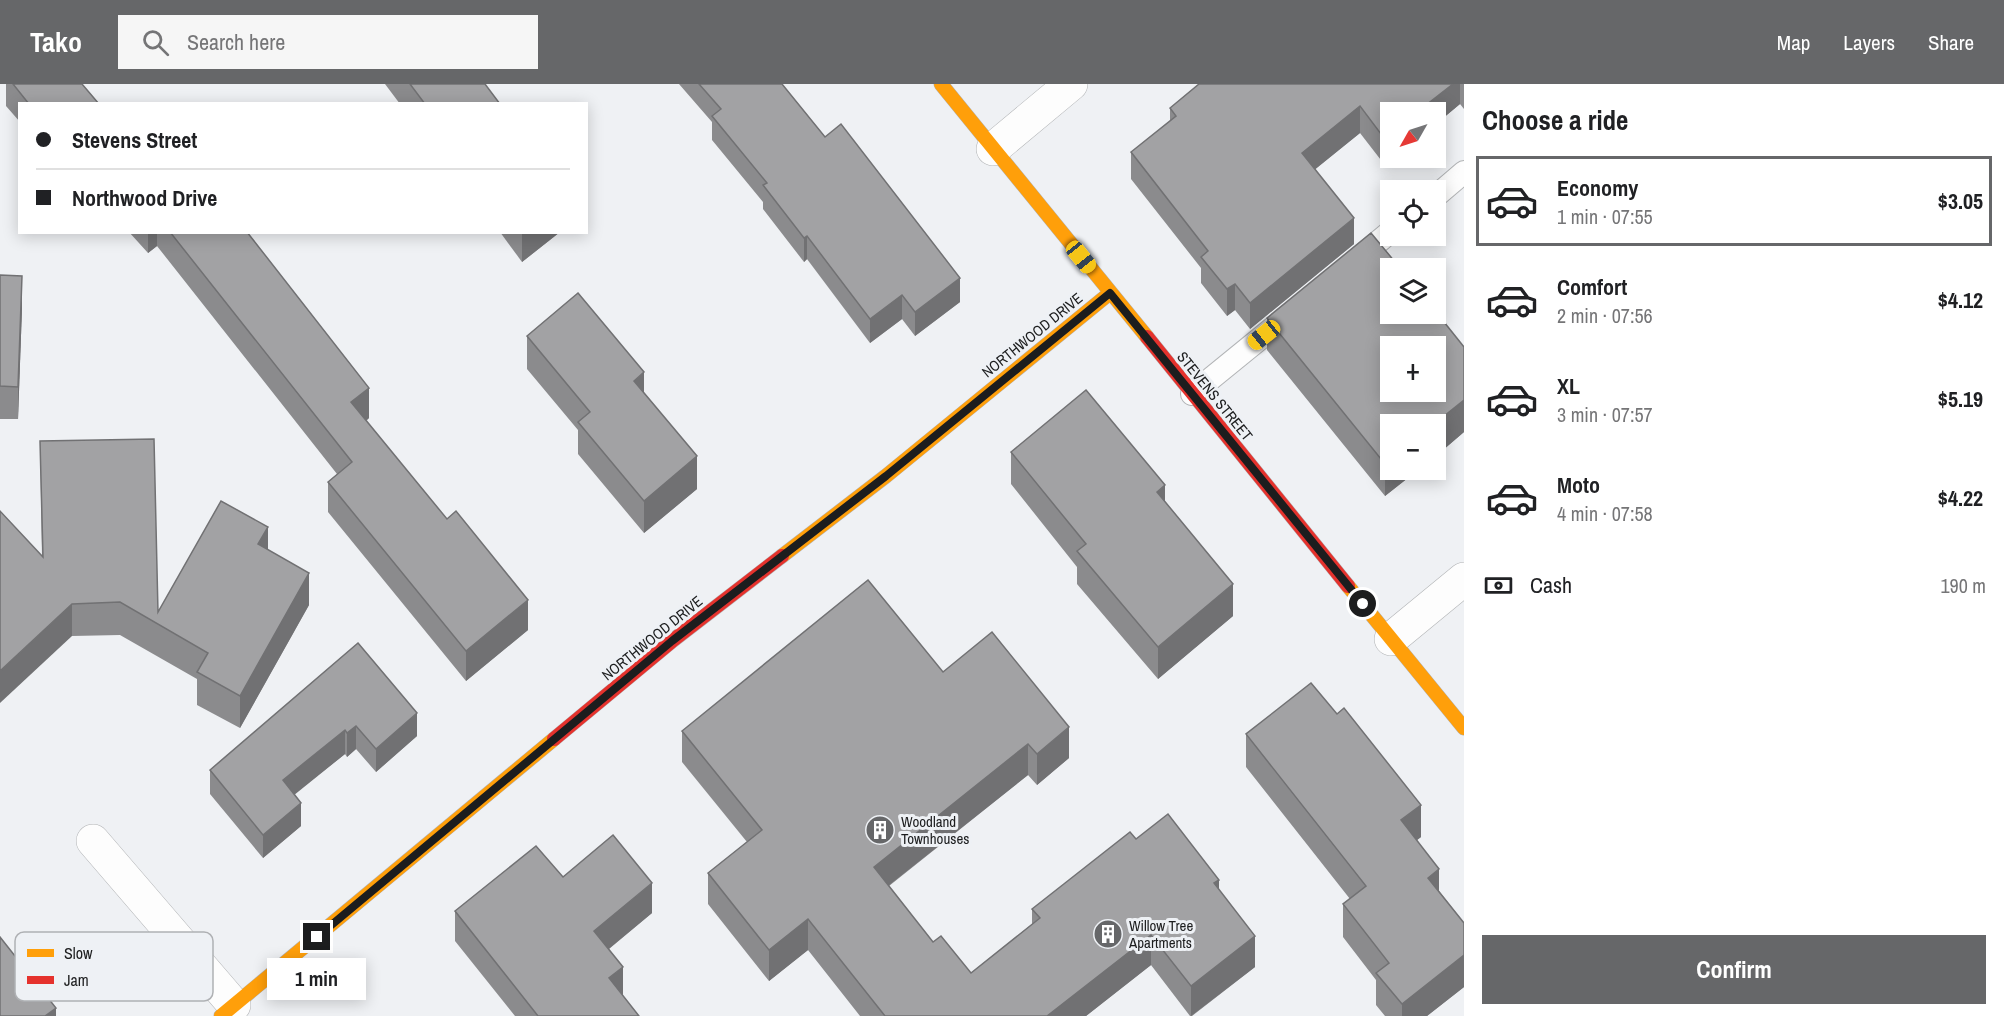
<!DOCTYPE html>
<html lang="en">
<head>
<meta charset="utf-8">
<style>
	body { margin:0; font-family:"Archivo Narrow",sans-serif; background:#f6f6f6; color:#202124; height:100vh; display:flex; flex-direction:column; font-size:22px; white-space:nowrap }
	* { box-sizing:border-box; margin:0 }
	p { font-size:20px; color:#757577 }
	.icon { flex:none; width:33px; height:33px; fill:none; stroke:currentColor; stroke-width:2; stroke-linecap:round; stroke-linejoin:round }
	.map { position:relative; flex:1; overflow:hidden }
	.sheet { display:flex; flex-direction:column; background:#fff; width:540px }
	.sheet>* { flex:none }
	.hud { position:absolute; left:18px; top:18px; width:570px; height:132px; border-radius:0px; box-shadow:0 3px 15px #0003; display:grid; align-content:center; height:132px; padding:0 18px; background:#fff }
	.needle { width:39px; rotate:231deg }
	.buttons { position:absolute; left:1380px; top:18px; display:grid; gap:12px }
	.buttons a { display:grid; place-items:center; width:66px; height:66px; border-radius:0px; background:#fff; box-shadow:0 3px 15px #0003; font-size:30px }
	.end { position:absolute; width:27px; height:27px; margin:-14px; border:8px solid #1c1d1e; background:#fff; box-shadow:0 0 0 3px #fff }
	.from { border-radius:50% }
	.bubble { position:absolute; height:42px; border-radius:0px; background:#fff; box-shadow:0 3px 15px #0003; font-size:20px; font-weight:800; line-height:42px; text-align:center }
	.car { position:absolute; width:18px; height:36px; margin:-18px -9px; border-radius:8px; box-shadow:0 0 4px 2px #0007; background:linear-gradient(#f5c518 24%,#345 0 40%,#f5c518 0 76%,#345 0 86%,#f5c518 0) }
	.hud b { display:flex; align-items:center; gap:21px; height:57px; font-size:22px }
	.hud b+b { border-top:2px solid #e0e0e0 }
	.hud i { width:15px; height:15px; background:#202124 }
	ul { padding:0; list-style:none }
	li { display:flex; align-items:center; gap:18px; height:90px; margin:0 12px 9px; padding:0 6px; border:3px solid transparent; border-radius:0px }
	li div { flex:1 }
	li b { display:block; font-size:22px }
	li em { font-style:normal; font-weight:800 }
	li.selected { border-color:#666769 }
	li>.icon { width:54px; height:54px; stroke-width:1.5 }
	h2 { padding:0 18px; font-size:27px; line-height:72px }
	.pay { display:flex; align-items:center; gap:15px; height:66px; padding:0 18px; font-size:22px }
	.pay p { margin-inline-start:auto }
	.button { display:flex; gap:12px; margin-top:auto; padding:12px 18px }
	.button a { flex:1; height:69px; border-radius:0px; background:#666769; color:#fff; font-size:24px; font-weight:800; line-height:69px; text-align:center }
	header { display:flex; align-items:center; gap:36px; box-sizing:border-box; height:84px; padding:0 30px; background:#666769; color:#fff }
	header strong { font-size:28px }
	nav { display:flex; gap:33px; margin-inline-start:auto; font-size:21px }
	.search { width:420px; height:54px; background:#f6f6f6; display:flex; align-items:center; gap:15px; box-sizing:border-box; padding:0 21px; border-radius:0px; color:#757577; font-size:22px }
	main { display:flex; flex:1; min-height:0 }
	.map>svg:first-child { display:block }
	.lines { fill:none; stroke-linecap:round; stroke-linejoin:round }
	.lane-casing { stroke:#b1b3b5; stroke-width:24 }
	.street-casing { stroke:#b1b3b5; stroke-width:34 }
	.slow-casing { stroke:#b1b3b5; stroke-width:15 }
	.jam-casing { stroke:#b1b3b5; stroke-width:15 }
	.lane { stroke:#fdfdfd; stroke-width:22 }
	.street { stroke:#fdfdfd; stroke-width:33 }
	.slow { stroke:#ff9f0a; stroke-width:14 }
	.jam { stroke:#e5322d; stroke-width:14 }
	.wall { fill:#8b8b8d }
	.shaded-wall { fill:#717173 }
	.building { fill:#a2a2a4; stroke:#717173; stroke-width:1.5; fill-rule:evenodd }
	.route { stroke:#1c1d1e; stroke-width:8 }
	.labels { text-anchor:middle; dominant-baseline:central; stroke-width:6; stroke-linejoin:round; paint-order:stroke }
	.street-label { font-size:15px; fill:#1c1d1e; stroke:#eef1f5 }
	.poi-label { font-size:15px; fill:#1c1d1e; stroke:#eef1f5; text-anchor:start }
	.key { fill:#eef1f5; stroke:#afb1b4; stroke-width:1.5 }
	.key-label { font-size:16px; fill:#1c1d1e }
</style>
</head>
<body>
<header>
<strong>Tako</strong>
<div class="search"><svg class="icon" aria-label="search" viewBox="0 0 24 24"><circle cx="10" cy="10" r="6"/><path d="M15 15l6 6"/></svg>Search here</div>
<nav><a>Map</a><a>Layers</a><a>Share</a></nav>
</header>
<main>
<div class="map">
<svg width="1464" height="932" viewBox="0 0 1464 932">
	<rect width="100%" height="100%" fill="#eff1f4"/>
	<g class="lines">
		<g class="lane-casing">
			<g id="lane">
				<polyline points="1436,112 1464,88"/>
				<polyline points="1354,178 1390,148"/>
				<polyline points="1192,310 1289,231"/>
			</g>
		</g>
		<g class="street-casing">
			<g id="street">
				<polyline points="993,65 1071,0"/>
				<polyline points="1391,555 1464,495"/>
				<polyline points="93,757 234,921"/>
			</g>
		</g>
		<g class="slow-casing">
			<g id="slow">
				<polyline points="941,0 1147,253"/>
				<polyline points="782,472 886,392 1110,209"/>
				<polyline points="1348,502 1464,644"/>
				<polyline points="221,932 554,655"/>
			</g>
		</g>
		<g class="jam-casing">
			<g id="jam">
				<polyline points="1147,253 1348,502"/>
				<polyline points="554,655 672,557 782,472"/>
			</g>
		</g>
		<use href="#lane" class="lane"/>
		<use href="#street" class="street"/>
		<use href="#slow" class="slow"/>
		<use href="#jam" class="jam"/>
	</g>
	<g class="wall">
		<polygon points="6,0 82,0 99,20 20,20 20,38 6,22"/>
		<polygon points="385,0 485,0 500,20 400,20"/>
		<polygon points="679,0 782,0 960,218 915,252 902,235 870,259 807,175 804,178 763,125 763,118 712,56 712,38"/>
		<polygon points="1199,0 1464,0 1464,25 1460,20 1436,40 1436,28 1390,74 1393,74 1384,80 1360,49 1315,85 1354,160 1250,245 1235,226 1227,232 1201,199 1201,184 1131,95 1131,68 1170,37 1170,24"/>
		<polygon points="129,148 247,148 369,334 366,337 528,546 466,597 328,428 328,398 337,390 157,162 148,169"/>
		<polygon points="500,148 560,148 522,178"/>
		<polygon points="0,191 22,224 18,335 0,335"/>
		<polygon points="1267,234 1464,263 1464,348 1436,372 1390,386 1418,386 1385,412 1267,266"/>
		<polygon points="527,252 644,310 697,405 644,449 578,370 578,346 527,285"/>
		<polygon points="40,357 158,528 268,466 309,521 240,644 197,621 197,595 120,551 72,552 42,472"/>
		<polygon points="1011,368 1165,418 1233,532 1158,595 1077,500 1077,483 1011,400"/>
		<polygon points="358,559 417,652 376,688 356,665 347,673 345,670 294,710 301,742 263,774 210,710 210,686"/>
		<polygon points="943,588 1069,674 1037,701 1028,691 889,802 933,858 971,889 1032,840 1032,825 1136,755 1219,806 1255,883 1192,932 1190,932 1151,881 1086,932 860,932 808,866 769,897 708,820 708,789 747,758 682,678 682,647"/>
		<polygon points="1246,650 1421,753 1417,756 1439,807 1464,839 1464,903 1427,932 1385,932 1376,921 1376,896 1343,853 1343,820 1350,815 1246,683"/>
		<polygon points="563,793 652,829 609,865 623,912 639,932 515,932 455,857 455,827"/>
	</g>
	<g class="shaded-wall">
		<polygon points="1453,0 1460,0 1460,20 1436,40 1436,28 1417,28"/>
		<polygon points="1360,22 1360,49 1302,96 1302,69"/>
		<polygon points="1390,49 1390,74 1393,74 1384,80 1384,54"/>
		<polygon points="1354,134 1354,160 1250,245 1250,219"/>
		<polygon points="148,148 157,148 157,162 148,169"/>
		<polygon points="522,148 560,148 522,178"/>
		<polygon points="807,152 807,175 804,178 804,154"/>
		<polygon points="22,192 22,224 18,335 18,303"/>
		<polygon points="960,194 960,218 915,252 915,228"/>
		<polygon points="1235,200 1235,226 1227,232 1227,205"/>
		<polygon points="902,211 902,235 870,259 870,235"/>
		<polygon points="644,288 644,321 634,297"/>
		<polygon points="369,304 369,334 351,349 351,318"/>
		<polygon points="1464,316 1464,348 1436,372 1436,340 1434,340"/>
		<polygon points="697,372 697,405 644,449 644,417"/>
		<polygon points="1390,376 1390,386 1418,386 1385,412 1385,380"/>
		<polygon points="1165,401 1165,433 1157,408"/>
		<polygon points="268,443 268,475 258,460"/>
		<polygon points="309,489 309,521 240,644 240,612"/>
		<polygon points="1233,500 1233,532 1158,595 1158,563"/>
		<polygon points="528,516 528,546 466,597 466,567"/>
		<polygon points="72,520 72,552 0,619 0,587"/>
		<polygon points="417,629 417,652 376,688 376,665"/>
		<polygon points="356,642 356,665 347,673 347,649"/>
		<polygon points="1069,643 1069,674 1037,701 1037,670"/>
		<polygon points="345,646 345,670 283,720 283,696"/>
		<polygon points="1028,660 1028,691 874,813 874,783"/>
		<polygon points="301,719 301,742 263,774 263,751"/>
		<polygon points="1421,721 1421,753 1401,768 1401,736"/>
		<polygon points="1439,785 1439,817 1428,794"/>
		<polygon points="1219,796 1219,827 1214,799"/>
		<polygon points="652,799 652,829 594,877 594,847"/>
		<polygon points="808,835 808,866 769,897 769,866"/>
		<polygon points="1151,851 1151,881 1086,932 1047,932"/>
		<polygon points="1255,852 1255,883 1191,932 1191,902"/>
		<polygon points="1464,871 1464,903 1427,932 1402,932 1402,920"/>
		<polygon points="623,883 623,913 609,894"/>
		<polygon points="56,924 56,932 45,932"/>
	</g>
	<g class="building">
		<polygon points="13,0 82,0 99,20 29,20"/>
		<polygon points="410,0 485,0 500,20 425,20"/>
		<polygon points="699,0 782,0 825,53 841,40 960,194 915,228 902,211 870,235 807,152 804,154 763,101 767,99 712,32 721,25"/>
		<polygon points="1199,0 1453,0 1417,28 1390,28 1390,49 1384,54 1360,22 1302,69 1354,134 1250,219 1235,200 1227,205 1201,173 1208,167 1131,68 1176,32 1170,24"/>
		<polygon points="170,148 247,148 369,304 351,318 447,435 456,427 528,516 466,567 328,398 352,378"/>
		<path d="M1371,149L1400,184H1390V230H1436V228L1464,263V316L1434,340H1390V376L1385,380L1267,234ZM1390,262H1436V308H1390Z"/>
		<polygon points="0,191 22,192 18,303 0,302"/>
		<polygon points="578,209 644,288 634,297 697,372 644,417 578,338 590,328 527,252"/>
		<polygon points="1086,306 1165,401 1157,408 1233,500 1158,563 1077,467 1086,460 1011,368"/>
		<polygon points="154,355 158,528 221,417 268,443 258,460 309,489 240,612 197,588 208,569 120,518 72,520 0,587 0,427 43,473 40,357"/>
		<polygon points="868,496 943,588 992,548 1069,643 1037,670 1028,660 874,783 933,858 941,852 971,889 1040,834 1032,825 1130,748 1136,755 1168,730 1219,796 1214,799 1255,852 1191,902 1151,851 1047,932 885,932 808,835 769,866 708,789 762,746 682,647"/>
		<polygon points="358,559 417,629 376,665 356,642 347,649 345,646 283,696 301,719 263,751 210,686"/>
		<polygon points="1311,599 1337,630 1344,624 1421,721 1401,736 1439,785 1428,794 1464,839 1464,871 1402,920 1376,889 1389,879 1343,820 1366,802 1246,650"/>
		<polygon points="613,751 652,799 594,847 623,883 609,894 639,932 538,932 455,827 536,762 563,793"/>
		<polygon points="0,853 56,924 45,932 0,932"/>
	</g>
	<g class="lines">
		<polyline class="route" points="317,853 672,557 886,392 1110,209 1363,520"/>
	</g>
	<defs>
		<g id="building-disc" transform="scale(1.5)"><circle r="9.5" fill="#666769" stroke="#eef1f5"/><path d="M-4-6H4V6H1V3H-1V6H-4ZM-2.5-4.3h1.7v1.8h-1.7ZM.8-4.3h1.7v1.8H.8ZM-2.5-1h1.7V.8h-1.7ZM.8-1h1.7V.8H.8Z" fill="#fff"/></g>
	</defs>
	<g fill-rule="evenodd">
		<use href="#building-disc" x="880" y="746"/>
		<use href="#building-disc" x="1108" y="850"/>
	</g>
	<g class="labels">
		<g class="street-label">
			<text transform="translate(1032 251) rotate(-39)">NORTHWOOD DRIVE</text>
			<text transform="translate(1215 312) rotate(51)">STEVENS STREET</text>
			<text transform="translate(652 554) rotate(-39)">NORTHWOOD DRIVE</text>
		</g>
		<g class="poi-label">
			<text x="901" y="737">Woodland<tspan x="901" dy="17">Townhouses</tspan></text>
			<text x="1129" y="841">Willow Tree<tspan x="1129" dy="17">Apartments</tspan></text>
		</g>
	</g>
	<rect x="15" y="848" width="198" height="69" rx="9" class="key"/>
	<rect x="27" y="865" width="27" height="8" fill="#ff9f0a"/>
	<rect x="27" y="892" width="27" height="8" fill="#e5322d"/>
	<g class="key-label">
		<text x="64" y="875">Slow</text>
		<text x="64" y="902">Jam</text>
	</g>
</svg>
<div class="buttons">
<a><svg class="needle" viewBox="-14 -14 28 28"><path d="M0-13l5 13h-10z" fill="#e53935"/><path d="M0 13l5-13h-10z" fill="#757577"/></svg></a>
<a><svg class="icon" aria-label="locate" viewBox="0 0 24 24"><circle cx="12" cy="12" r="6"/><path d="M12 2v4M12 18v4M2 12h4M18 12h4"/></svg></a>
<a><svg class="icon" aria-label="layers" viewBox="0 0 24 24"><path d="M12 4l9 5-9 5-9-5zM3 14l9 5 9-5"/></svg></a>
<a>+</a>
<a>−</a>
</div>
<i class="end from" style="left:1363px;top:520px"></i>
<i class="end" style="left:317px;top:853px"></i>
<div class="bubble" style="left:267px;top:874px;width:99px">1 min</div>
<i class="car" style="left:1081px;top:173px;rotate:141deg"></i>
<i class="car" style="left:1264px;top:251px;rotate:231deg"></i>
<div class="hud">
<b><i class="from"></i>Stevens Street</b>
<b><i></i>Northwood Drive</b>
</div>
</div>
<section class="sheet">
<h2>Choose a ride</h2>
<ul>
<li class="selected"><svg class="icon" aria-label="car" viewBox="0 0 24 24"><path d="M5 17H2v-5l4-1 3-4h7l3 4 3 1v5h-3M9 17h6M6 11h13"/><circle cx="7" cy="17" r="2"/><circle cx="17" cy="17" r="2"/></svg><div><b>Economy</b><p>1 min · 07:55</p></div><em>$3.05</em></li>
<li><svg class="icon" aria-label="car" viewBox="0 0 24 24"><path d="M5 17H2v-5l4-1 3-4h7l3 4 3 1v5h-3M9 17h6M6 11h13"/><circle cx="7" cy="17" r="2"/><circle cx="17" cy="17" r="2"/></svg><div><b>Comfort</b><p>2 min · 07:56</p></div><em>$4.12</em></li>
<li><svg class="icon" aria-label="car" viewBox="0 0 24 24"><path d="M5 17H2v-5l4-1 3-4h7l3 4 3 1v5h-3M9 17h6M6 11h13"/><circle cx="7" cy="17" r="2"/><circle cx="17" cy="17" r="2"/></svg><div><b>XL</b><p>3 min · 07:57</p></div><em>$5.19</em></li>
<li><svg class="icon" aria-label="car" viewBox="0 0 24 24"><path d="M5 17H2v-5l4-1 3-4h7l3 4 3 1v5h-3M9 17h6M6 11h13"/><circle cx="7" cy="17" r="2"/><circle cx="17" cy="17" r="2"/></svg><div><b>Moto</b><p>4 min · 07:58</p></div><em>$4.22</em></li>
</ul>
<div class="pay"><svg class="icon" aria-label="cash" viewBox="0 0 24 24"><path d="M3 7h18v10H3z"/><circle cx="12" cy="12" r="2"/></svg>Cash<p>190 m</p></div>
<div class="button"><a>Confirm</a></div>
</section>
</main>
</body>
</html>
